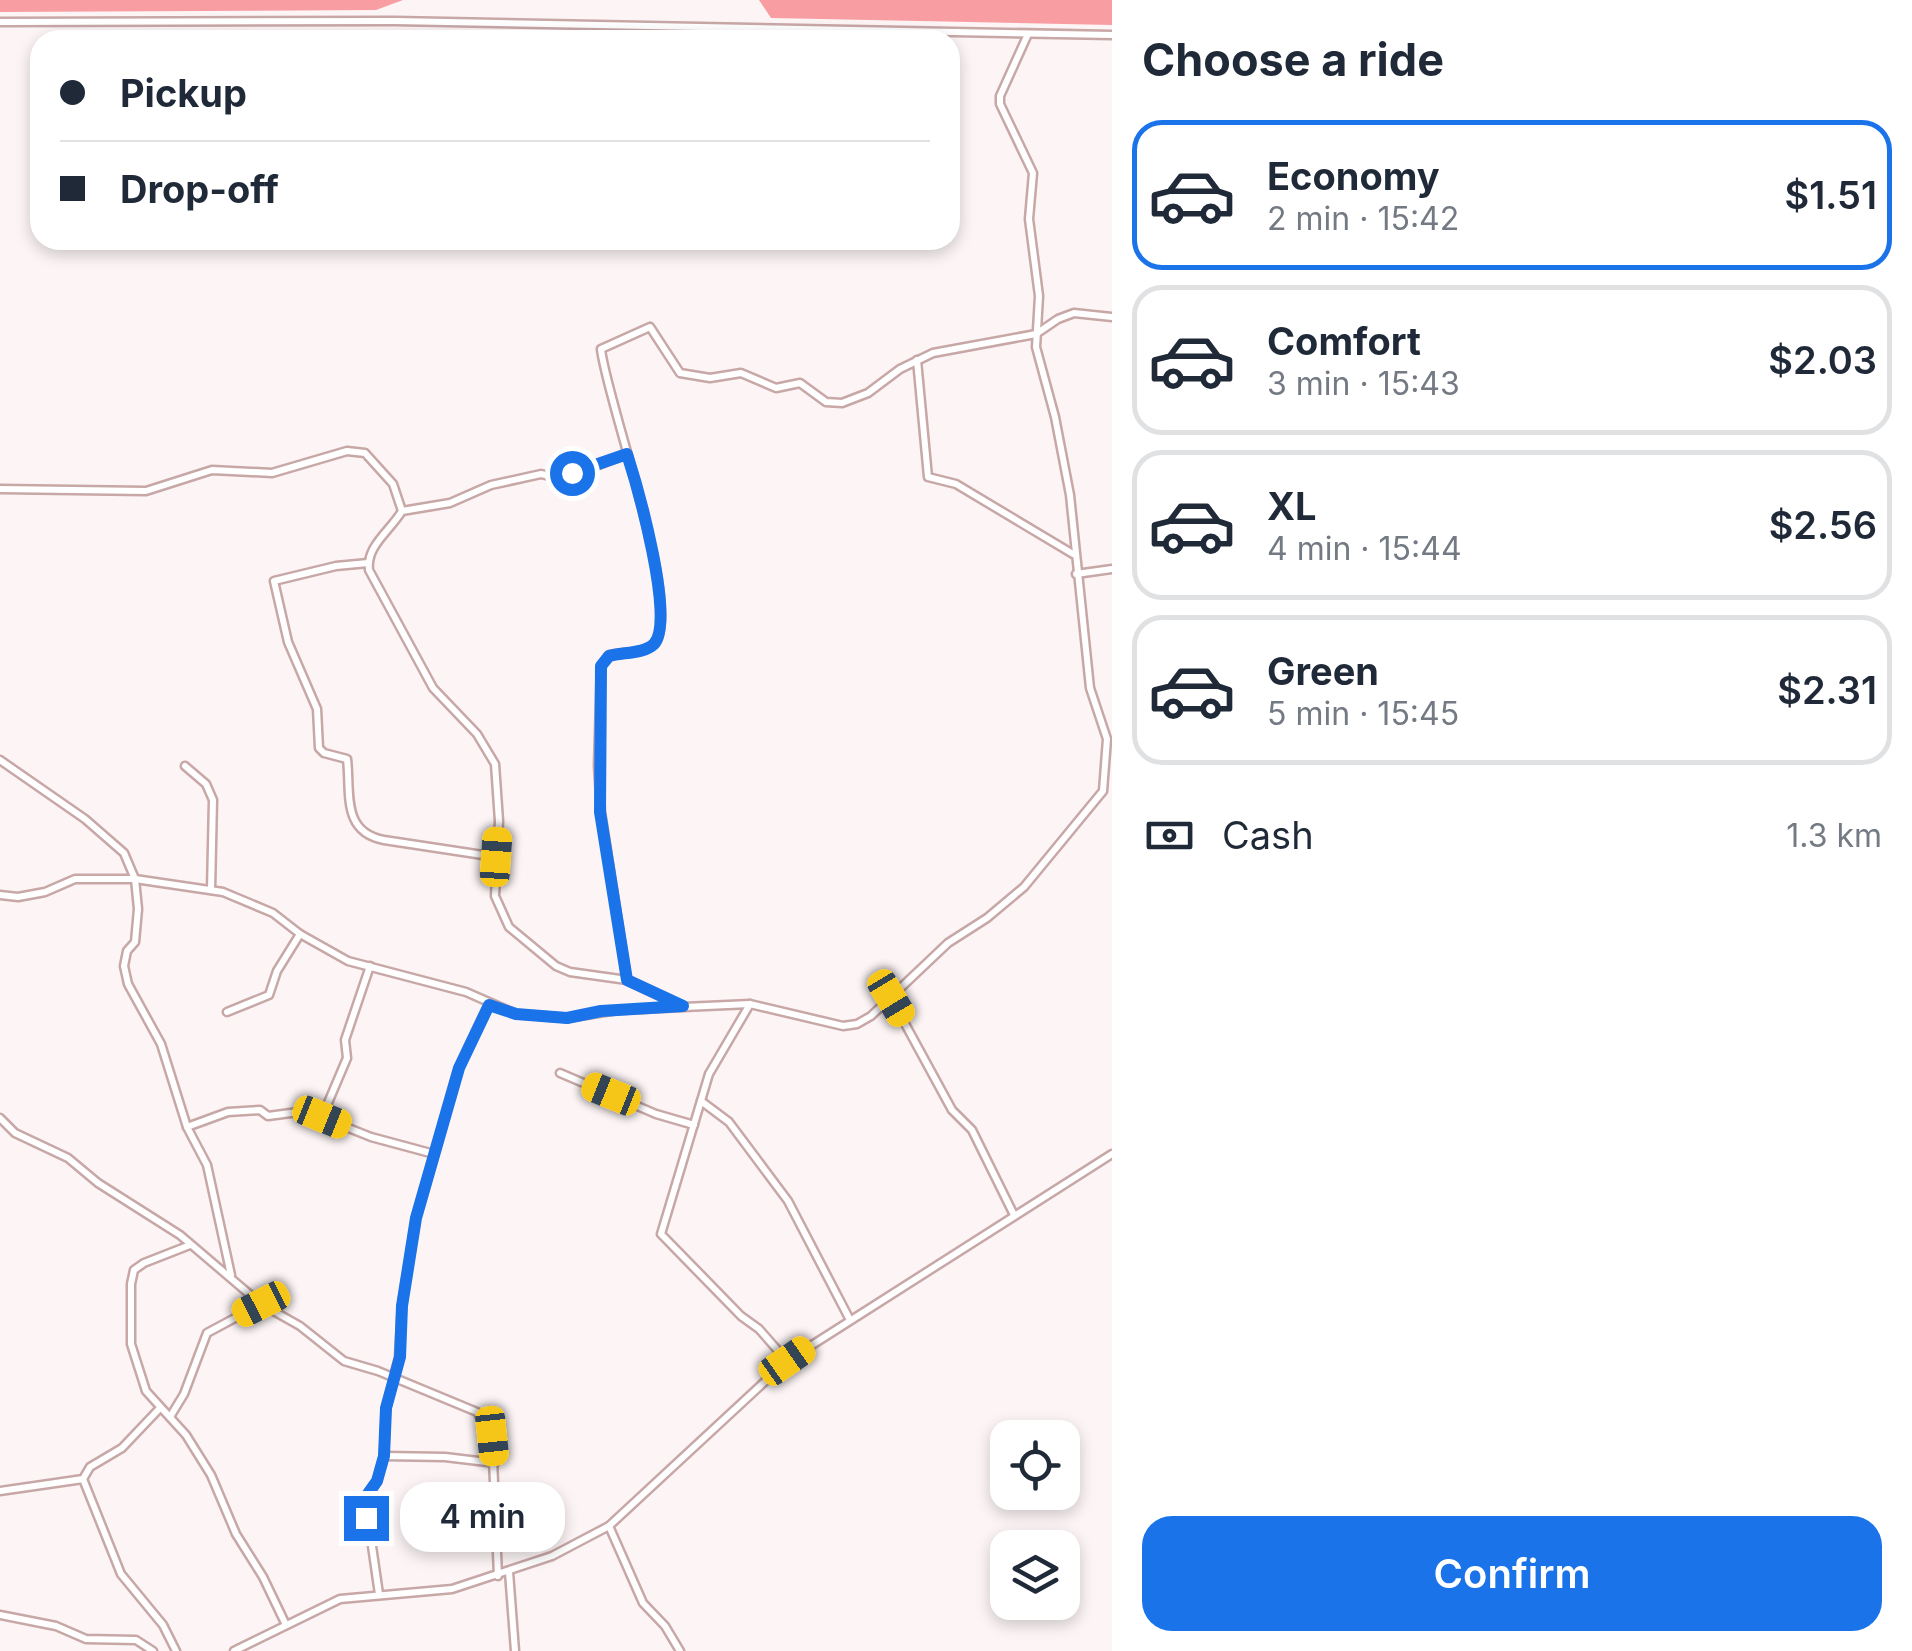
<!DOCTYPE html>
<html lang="en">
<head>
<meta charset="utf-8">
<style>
	body { margin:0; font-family:Inter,sans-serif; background:#f6f6f7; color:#1f2937; height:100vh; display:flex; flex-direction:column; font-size:38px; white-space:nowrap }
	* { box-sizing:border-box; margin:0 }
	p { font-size:32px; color:#747a83 }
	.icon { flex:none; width:55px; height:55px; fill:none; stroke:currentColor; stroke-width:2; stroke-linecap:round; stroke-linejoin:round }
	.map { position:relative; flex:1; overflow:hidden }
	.details { display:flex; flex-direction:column; background:#fff; width:800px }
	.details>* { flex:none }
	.top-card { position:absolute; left:30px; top:30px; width:930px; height:220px; border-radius:30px; box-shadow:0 5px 15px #0003; display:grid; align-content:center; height:220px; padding:0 30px; background:#fff }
	.fabs { position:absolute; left:990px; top:1420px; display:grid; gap:20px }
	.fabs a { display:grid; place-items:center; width:90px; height:90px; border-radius:20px; background:#fff; box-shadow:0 5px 15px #0003; font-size:50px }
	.end { position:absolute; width:45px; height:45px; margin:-22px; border:12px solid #1a73e8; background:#fff; box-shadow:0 0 0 5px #fff }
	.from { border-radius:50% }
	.bubble { position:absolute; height:70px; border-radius:30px; background:#fff; box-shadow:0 5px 15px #0003; font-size:32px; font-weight:600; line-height:70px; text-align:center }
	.car { position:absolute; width:30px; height:60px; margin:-30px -15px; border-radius:12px; box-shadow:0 0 8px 2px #0007; background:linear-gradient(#f5c518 24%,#345 0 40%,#f5c518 0 76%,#345 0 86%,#f5c518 0) }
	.top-card b { display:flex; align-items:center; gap:35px; height:95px; font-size:38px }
	.top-card b+b { border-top:2px solid #e0e1e3 }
	.top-card i { width:25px; height:25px; background:#1f2937 }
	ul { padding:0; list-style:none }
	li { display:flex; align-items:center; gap:30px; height:150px; margin:0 20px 15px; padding:0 10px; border:5px solid #e0e1e3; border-radius:30px }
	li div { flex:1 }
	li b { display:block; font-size:38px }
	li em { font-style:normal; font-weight:600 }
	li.on { border-color:#1a73e8 }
	li>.icon { width:90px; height:90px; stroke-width:1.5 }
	h2 { padding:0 30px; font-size:45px; line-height:120px }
	.pay { display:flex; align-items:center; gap:25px; height:110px; padding:0 30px; font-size:38px }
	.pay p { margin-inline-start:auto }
	.primary-button { display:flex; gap:20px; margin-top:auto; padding:20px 30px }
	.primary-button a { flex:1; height:115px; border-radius:30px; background:#1a73e8; color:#fff; font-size:40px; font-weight:600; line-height:115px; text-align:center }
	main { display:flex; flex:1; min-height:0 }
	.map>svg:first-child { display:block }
	.forest { fill:#f89da2 }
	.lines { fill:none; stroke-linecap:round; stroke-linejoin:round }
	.minor-casing { stroke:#c8a7a7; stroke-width:11 }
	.minor { stroke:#fff; stroke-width:6 }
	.route { stroke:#1a73e8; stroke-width:12 }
</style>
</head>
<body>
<main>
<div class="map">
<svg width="1112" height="1651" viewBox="0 0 1112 1651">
	<rect width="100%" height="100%" fill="#fdf5f5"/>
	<g class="forest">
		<polygon points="0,0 403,0 376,10 0,12"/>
		<polygon points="759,0 1112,0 1112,25 771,18"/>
	</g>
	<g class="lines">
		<g class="minor-casing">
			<g id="minor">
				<polyline points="0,22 395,21 1112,35"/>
				<polyline points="917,360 928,477 956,484 1073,554"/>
				<path d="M0,489L146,491L212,470L272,473L347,451L365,453L393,484L402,511C390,531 366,546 369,570L433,688L477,734L495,764L499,821L495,896L509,927L556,966L570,972L627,980L682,1006"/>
				<polyline points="402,511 450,503 491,485 541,474 554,477 586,470 627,454"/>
				<path d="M368,563L336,566L274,581L288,642L317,709L319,748L324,753L347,759C351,792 341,832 384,840L496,857"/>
				<polyline points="1076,574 1112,569"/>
				<polyline points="0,760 85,819 124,853 135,879 138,909 135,942 127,951 124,966 128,984 161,1044 187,1127 207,1165 231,1275"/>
				<polyline points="185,766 206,784 213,800 211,890"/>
				<polyline points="0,895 18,897 45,892 75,879 135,879 223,892 273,913 300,934 348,961 466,992 516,1014 567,1018 618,1010 750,1004 843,1026 857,1024 871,1016 948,943 987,918 1024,887 1103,791 1107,739 1090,688 1070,495 1055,417 1036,347 1039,296 1029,219 1033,173 1000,104 1000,96 1028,34"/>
				<path d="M627,980L601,812L598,766L601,666L609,655C622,652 644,654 654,644C685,612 606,399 601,349L650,327L680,373L710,378L741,373L776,388L800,383L826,402L842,403L868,393L900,369L933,353L1036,334L1058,319L1074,313L1112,317"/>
				<polyline points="891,998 952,1110 972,1130 1014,1215"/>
				<polyline points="750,1004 709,1074 661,1234 741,1316 759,1329 787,1361"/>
				<polyline points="227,1012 269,995 277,971 300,934"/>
				<polyline points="560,1073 656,1114 694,1125"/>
				<polyline points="701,1101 729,1122 788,1201 850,1320"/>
				<polyline points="322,1117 347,1058 345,1040 370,966"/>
				<polyline points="0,1118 15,1133 68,1158 98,1183 180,1235 261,1304 300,1326 344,1361 378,1371 477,1412 492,1436 498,1576"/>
				<polyline points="187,1127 228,1112 260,1110 268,1116 306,1111 371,1137 434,1154"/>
				<polyline points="190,1245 144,1263 134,1270 131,1284 131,1344 146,1391 186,1435 211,1475 236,1534 263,1577 286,1625"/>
				<polyline points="170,1417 184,1394 207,1333 261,1304"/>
				<polyline points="384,1456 445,1457 495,1463"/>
				<polyline points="83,1479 121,1574 163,1625 176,1651"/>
				<polyline points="0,1491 83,1479 90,1467 122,1448 160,1408"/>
				<polyline points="609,1526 643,1603 665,1626 680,1651"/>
				<polyline points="509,1572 515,1651"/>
				<polyline points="379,1594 365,1498 377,1481 384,1456 386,1409 399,1357 402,1305 416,1218 459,1068 489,1005"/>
				<polyline points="0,1615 56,1626 86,1639 136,1640 153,1651"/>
				<polyline points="234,1651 340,1599 452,1589 552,1556 609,1526 787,1361 1112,1154"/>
			</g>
		</g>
		<use href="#minor" class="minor"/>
	</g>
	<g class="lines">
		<path class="route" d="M366,1518L365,1498L377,1481L384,1456L386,1408L400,1357L402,1306L416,1218L459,1068L489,1005L516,1014L567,1018L601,1011L683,1006L627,980L600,812L601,666L609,656C622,652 644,654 654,644C676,621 637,485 627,454L572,473"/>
	</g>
</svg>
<div class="fabs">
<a><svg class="icon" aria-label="locate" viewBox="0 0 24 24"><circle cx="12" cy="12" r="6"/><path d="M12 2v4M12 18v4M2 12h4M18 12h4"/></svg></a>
<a><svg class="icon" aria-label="layers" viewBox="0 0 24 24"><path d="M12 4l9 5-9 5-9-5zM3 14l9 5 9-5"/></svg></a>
</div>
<i class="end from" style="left:572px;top:473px"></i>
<i class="end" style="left:366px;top:1518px"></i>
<div class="bubble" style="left:400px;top:1482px;width:165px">4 min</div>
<i class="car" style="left:496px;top:857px;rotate:4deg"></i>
<i class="car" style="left:891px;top:998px;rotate:149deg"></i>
<i class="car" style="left:611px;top:1094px;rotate:292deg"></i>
<i class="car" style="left:322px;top:1117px;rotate:112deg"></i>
<i class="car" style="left:261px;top:1304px;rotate:243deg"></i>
<i class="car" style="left:787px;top:1361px;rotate:55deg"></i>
<i class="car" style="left:492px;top:1436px;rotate:174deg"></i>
<div class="top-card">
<b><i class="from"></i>Pickup</b>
<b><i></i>Drop-off</b>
</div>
</div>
<section class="details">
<h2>Choose a ride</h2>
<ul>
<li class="on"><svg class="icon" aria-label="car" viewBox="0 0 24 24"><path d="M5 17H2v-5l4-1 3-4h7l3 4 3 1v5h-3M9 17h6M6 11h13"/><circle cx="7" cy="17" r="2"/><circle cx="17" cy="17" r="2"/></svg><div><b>Economy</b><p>2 min · 15:42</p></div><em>$1.51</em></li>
<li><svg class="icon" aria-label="car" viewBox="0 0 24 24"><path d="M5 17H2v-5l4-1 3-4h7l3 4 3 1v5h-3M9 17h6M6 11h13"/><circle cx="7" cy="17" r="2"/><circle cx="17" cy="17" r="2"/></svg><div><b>Comfort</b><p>3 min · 15:43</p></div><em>$2.03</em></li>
<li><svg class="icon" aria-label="car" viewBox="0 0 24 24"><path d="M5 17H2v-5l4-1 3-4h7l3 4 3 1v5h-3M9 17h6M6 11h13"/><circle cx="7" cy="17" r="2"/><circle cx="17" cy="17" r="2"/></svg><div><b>XL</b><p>4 min · 15:44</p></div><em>$2.56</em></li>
<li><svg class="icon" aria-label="car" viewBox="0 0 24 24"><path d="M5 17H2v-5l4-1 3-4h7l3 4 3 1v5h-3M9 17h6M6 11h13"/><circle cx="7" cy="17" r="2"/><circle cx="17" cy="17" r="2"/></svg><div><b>Green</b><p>5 min · 15:45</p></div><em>$2.31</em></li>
</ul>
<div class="pay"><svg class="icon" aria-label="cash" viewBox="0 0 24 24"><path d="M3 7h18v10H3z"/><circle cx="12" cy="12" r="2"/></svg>Cash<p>1.3 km</p></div>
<div class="primary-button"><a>Confirm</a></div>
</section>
</main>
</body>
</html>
